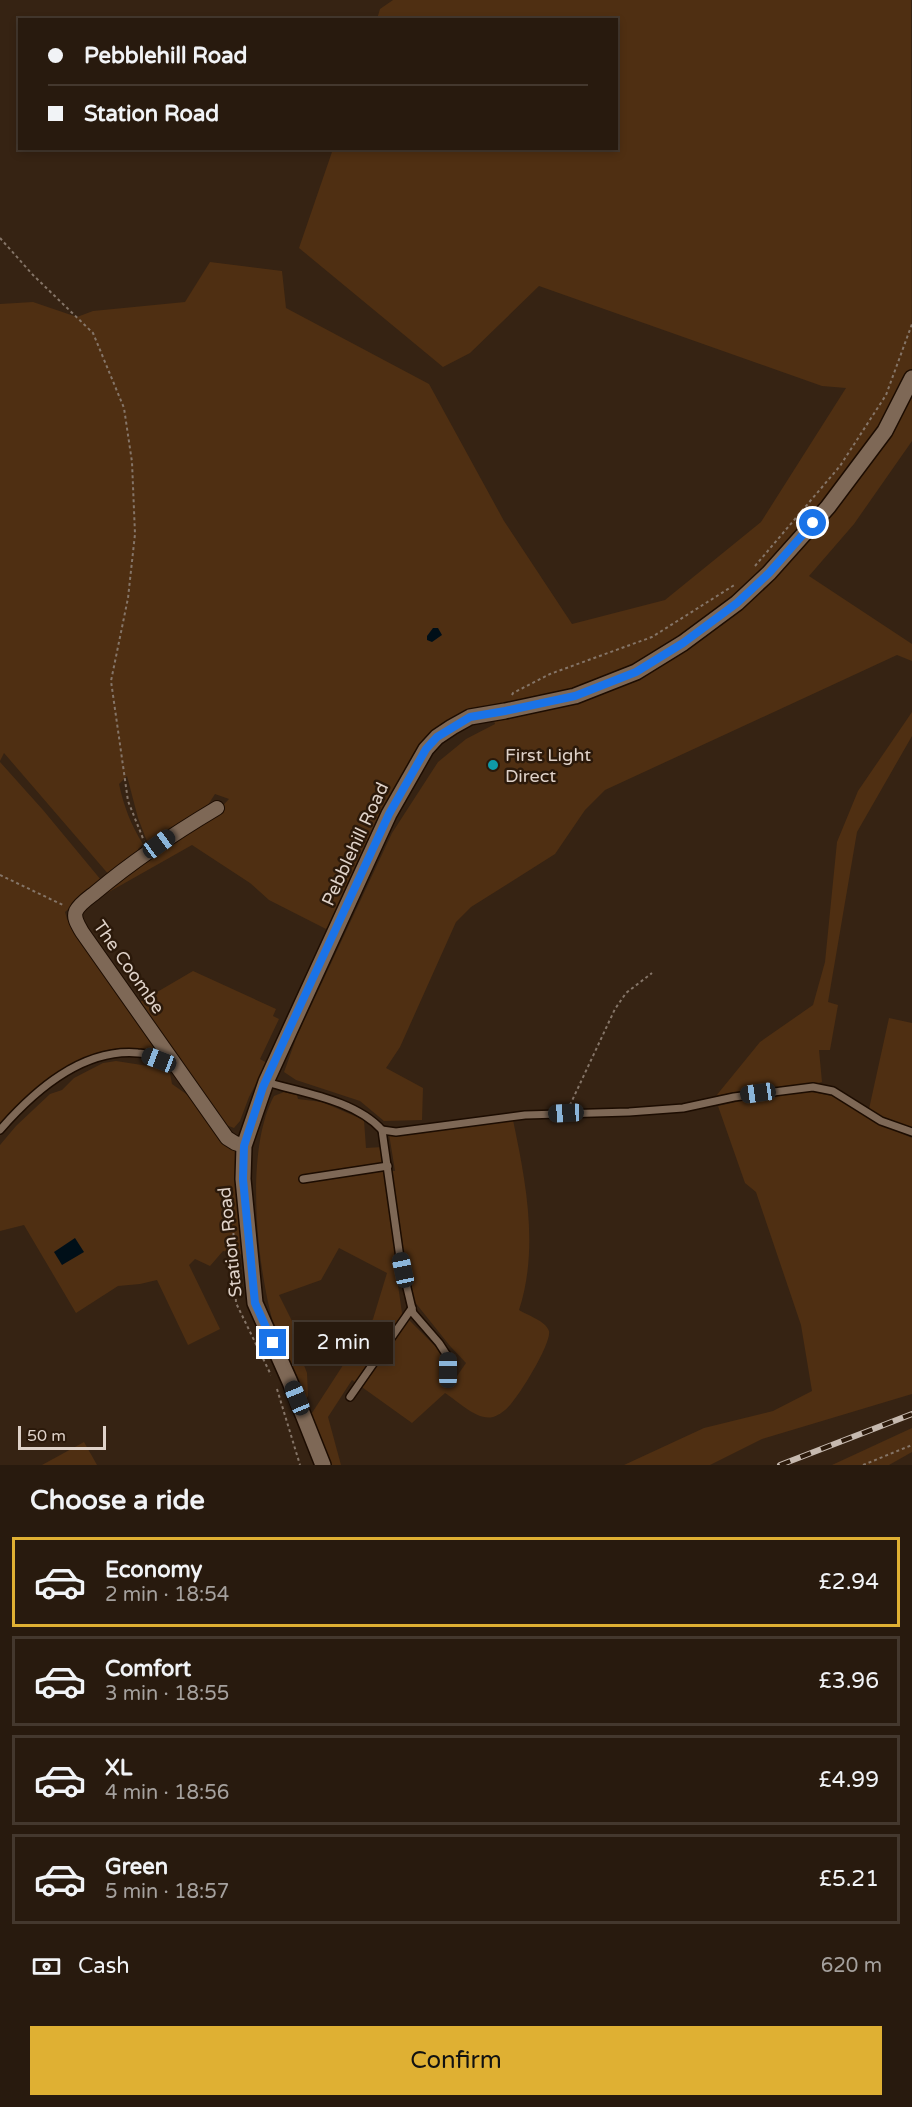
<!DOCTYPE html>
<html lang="en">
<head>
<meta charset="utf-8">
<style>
	body { margin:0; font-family:"Varela Round",sans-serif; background:#34271c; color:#f1f3f6; height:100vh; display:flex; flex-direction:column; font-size:22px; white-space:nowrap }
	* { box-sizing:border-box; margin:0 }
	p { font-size:20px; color:#a5a19e }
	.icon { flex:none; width:33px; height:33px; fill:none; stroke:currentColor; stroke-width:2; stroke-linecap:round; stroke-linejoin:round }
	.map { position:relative; height:1465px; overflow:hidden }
	.panel { display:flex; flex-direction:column; background:#281a0e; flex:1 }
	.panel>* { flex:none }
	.guide { position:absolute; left:18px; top:18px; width:600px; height:132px; border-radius:0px; box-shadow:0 3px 9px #0003,0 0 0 2px #44382e; display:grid; align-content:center; height:132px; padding:0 30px; background:#281a0e }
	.scale { position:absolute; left:18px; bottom:15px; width:88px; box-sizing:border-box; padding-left:6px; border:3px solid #dfd2c9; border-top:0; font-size:16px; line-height:21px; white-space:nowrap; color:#dfd2c9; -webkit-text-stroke:4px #2b190a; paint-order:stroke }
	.end { position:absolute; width:27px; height:27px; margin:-14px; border:8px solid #1a73e8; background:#fff; box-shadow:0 0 0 3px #fff }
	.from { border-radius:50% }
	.bubble { position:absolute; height:42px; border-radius:0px; background:#281a0e; box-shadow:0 3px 9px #0003,0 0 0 2px #44382e; font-size:20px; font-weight:600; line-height:42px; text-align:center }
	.car { position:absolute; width:18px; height:36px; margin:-18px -9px; border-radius:8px; box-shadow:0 0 4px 2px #0007; background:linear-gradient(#222 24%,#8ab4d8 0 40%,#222 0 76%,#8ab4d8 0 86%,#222 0) }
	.guide b { display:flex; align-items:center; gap:21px; height:57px; font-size:22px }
	.guide b+b { border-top:2px solid #44382e }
	.guide i { width:15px; height:15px; background:#f1f3f6 }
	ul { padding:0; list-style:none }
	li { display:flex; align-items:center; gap:18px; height:90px; margin:0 12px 9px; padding:0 18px; border:3px solid #44382e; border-radius:0px }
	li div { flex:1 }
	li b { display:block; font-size:22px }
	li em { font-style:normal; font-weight:600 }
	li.on { border-color:#dfb033 }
	li>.icon { width:54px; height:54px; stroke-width:1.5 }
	h2 { padding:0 30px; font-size:27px; line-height:72px }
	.pay { display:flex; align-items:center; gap:15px; height:66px; padding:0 30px; font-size:22px }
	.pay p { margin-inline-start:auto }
	.button { display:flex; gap:12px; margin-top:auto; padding:12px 30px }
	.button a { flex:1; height:69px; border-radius:0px; background:#dfb033; color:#111; font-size:24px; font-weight:600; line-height:69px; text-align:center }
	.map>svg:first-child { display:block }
	.green { fill:#4f2f12; fill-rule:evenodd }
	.water { fill:#000f18 }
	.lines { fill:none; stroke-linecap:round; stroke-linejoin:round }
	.service-casing { stroke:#1c0c01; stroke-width:10 }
	.minor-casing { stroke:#1c0c01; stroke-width:16 }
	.secondary-casing { stroke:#1c0c01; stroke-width:18 }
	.path { stroke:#857568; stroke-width:2; stroke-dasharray:3 3; stroke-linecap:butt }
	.service { stroke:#7e6856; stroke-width:7 }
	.minor { stroke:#7e6856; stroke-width:14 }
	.secondary { stroke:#7e6856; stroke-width:15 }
	.rail-casing { stroke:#c6b9af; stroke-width:6 }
	.rail { stroke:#2b190a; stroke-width:4; stroke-dasharray:11; stroke-linecap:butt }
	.route { stroke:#1a73e8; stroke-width:8 }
	.culture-dot { fill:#0f9aa8; stroke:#2b190a; stroke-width:2 }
	.labels { text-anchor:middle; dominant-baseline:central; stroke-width:5; stroke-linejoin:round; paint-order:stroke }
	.poi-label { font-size:18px; fill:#dfd2c9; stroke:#2b190a; text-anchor:start }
	.street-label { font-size:18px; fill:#dfd2c9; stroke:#2b190a }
</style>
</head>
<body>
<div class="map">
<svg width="912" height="1465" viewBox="0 0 912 1465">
	<rect width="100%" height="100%" fill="#362313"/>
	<g class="green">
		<path d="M393,0H911L912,441L854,524L809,576L912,644V661L897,655L605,790L585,810L555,854L471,907L456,922L400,1047L386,1068L423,1088L422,1120L384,1121L360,1101L296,1080L284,1072L297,1036L392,833L438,762L466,739L495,724L490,708L417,752L406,769L334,921L326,929L269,900L250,883L192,845L100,897L152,854L213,816L229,799L215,794L206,808L148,844L138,818L127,776L119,784C124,807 131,825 143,844L138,849V856L110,876L4,753L0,761V304L33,302L77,317L93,311L185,302L210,262L282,271L286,308L429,384L504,521L572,624L665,600L761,522L846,388L822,386L539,286L470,353L443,367L299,248L333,149L616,148V20L377,19L380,9Z"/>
		<polygon points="912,712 912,736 857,832 828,1002 838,1005 830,1050 819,1050 822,1082 814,1084 745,1090 716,1096 760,1042 813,1005 825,962 837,842 858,791"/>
		<path d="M0,762L43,810L101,880L65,912L67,919L162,1050L160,1057C155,1055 149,1052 143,1050C85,1037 38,1092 0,1125Z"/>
		<polygon points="193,971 276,1009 273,1016 279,1019 260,1059 267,1063 249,1097 240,1121 234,1128 226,1125 146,1014 140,1002"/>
		<polygon points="889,1018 912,1023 912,1127 882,1118 869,1109"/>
		<polygon points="116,1061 161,1068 170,1073 172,1084 189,1096 238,1150 244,1255 223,1251 210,1266 195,1259 189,1265 220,1329 188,1345 157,1280 140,1284 118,1286 76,1313 24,1225 0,1231 0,1145 16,1126 50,1094 62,1090 74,1078 103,1063"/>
		<polygon points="807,1091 837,1097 874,1121 912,1138 912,1394 762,1439 710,1465 624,1465 704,1428 773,1411 812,1391 801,1325 756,1192 745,1183 718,1106 755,1098"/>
		<path d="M284,1092L297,1095L298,1099L322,1102L364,1120L366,1148L382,1147L385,1171H395L389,1134L424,1132L513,1120C526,1182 539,1249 519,1310C527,1315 546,1321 549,1331C552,1343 516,1402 505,1410C503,1412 497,1416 493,1417C477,1421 458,1401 445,1393L412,1423L352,1380L328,1417L341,1465H328L310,1416L373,1319L387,1273L339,1248L321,1280L279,1295L301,1339L308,1338L311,1345L299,1352L307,1373L308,1396L304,1401C294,1378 282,1354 275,1329C257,1270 244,1151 274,1096ZM406,1261L414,1301L450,1346L466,1363L455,1379L443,1372L444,1359L437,1348L402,1313L395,1264Z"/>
		<polygon points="912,1428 912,1452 889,1465 832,1465"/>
		<polygon points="84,1442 97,1465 42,1465"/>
	</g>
	<g class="water">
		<polygon points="433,628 438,628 442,635 432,642 427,640 427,636"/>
		<polygon points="75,1238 84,1252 62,1265 54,1252"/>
	</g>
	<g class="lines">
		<g class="service-casing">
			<g id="service">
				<path d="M266,1082C303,1093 355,1100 382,1130L400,1258L413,1313L439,1343L448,1357V1370"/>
				<path d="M0,1130C34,1091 82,1048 138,1053C149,1053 162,1061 173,1066"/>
				<polyline points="382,1130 396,1132 525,1115 629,1112 683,1108 734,1097 813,1087 833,1091 881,1121 912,1132"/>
				<polyline points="303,1179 388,1166"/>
				<polyline points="350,1397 412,1308"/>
			</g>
		</g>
		<g class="minor-casing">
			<path id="minor" d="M217,808C175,833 134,860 96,892C90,897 80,903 76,911C73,918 78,925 82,932L227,1138L235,1143L244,1146"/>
		</g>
		<g class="secondary-casing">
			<polyline id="secondary" points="323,1465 290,1382 255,1303 243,1179 244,1146 266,1082 389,814 426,749 437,737 452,727 470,717 505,711 575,696 636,672 683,643 737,603 769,573 828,507 885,431 912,378"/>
		</g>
		<g class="path">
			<polyline points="0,238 33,275 93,333 124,408 132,462 135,534 128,598 111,681 128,801 144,841"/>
			<polyline points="755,566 840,466 886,395 912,324"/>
			<polyline points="512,695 513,693 550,674 652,637 736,584"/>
			<polyline points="0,875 65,906"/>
			<polyline points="570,1105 615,1009 626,993 652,973"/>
			<polyline points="233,1221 236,1303 271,1375"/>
			<polyline points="277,1389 300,1465"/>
			<polyline points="863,1465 912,1445"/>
		</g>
		<use href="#service" class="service"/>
		<use href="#minor" class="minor"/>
		<use href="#secondary" class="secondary"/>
		<g class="rail-casing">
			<polyline id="rail" points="780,1465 912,1414"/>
		</g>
		<use href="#rail" class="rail"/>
	</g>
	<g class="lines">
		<polyline class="route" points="273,1343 255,1303 243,1179 244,1146 263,1087 287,1034 389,814 426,749 437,737 470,717 505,711 575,696 636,672 683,643 737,603 769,573 813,523"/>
	</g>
	<circle class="culture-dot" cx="493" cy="765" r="6"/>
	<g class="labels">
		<g class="poi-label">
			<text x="505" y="755">First Light<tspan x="505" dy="21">Direct</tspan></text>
		</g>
		<g class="street-label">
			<text transform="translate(355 844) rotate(-65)">Pebblehill Road</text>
			<text transform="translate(129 967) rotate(55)">The Coombe</text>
			<text transform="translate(230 1242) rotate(-96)">Station Road</text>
		</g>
	</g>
</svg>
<div class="scale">50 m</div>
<i class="end from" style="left:813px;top:523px"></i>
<i class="end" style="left:273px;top:1343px"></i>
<div class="bubble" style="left:294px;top:1322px;width:99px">2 min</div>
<i class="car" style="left:159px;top:844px;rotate:54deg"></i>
<i class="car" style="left:159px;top:1060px;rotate:291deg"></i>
<i class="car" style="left:758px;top:1093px;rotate:262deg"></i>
<i class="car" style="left:566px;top:1113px;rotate:267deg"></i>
<i class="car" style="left:403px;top:1270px;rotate:348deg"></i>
<i class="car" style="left:448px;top:1370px;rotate:0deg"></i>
<i class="car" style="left:297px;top:1398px;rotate:338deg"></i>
<div class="guide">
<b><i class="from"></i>Pebblehill Road</b>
<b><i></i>Station Road</b>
</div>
</div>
<section class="panel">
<h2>Choose a ride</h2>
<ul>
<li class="on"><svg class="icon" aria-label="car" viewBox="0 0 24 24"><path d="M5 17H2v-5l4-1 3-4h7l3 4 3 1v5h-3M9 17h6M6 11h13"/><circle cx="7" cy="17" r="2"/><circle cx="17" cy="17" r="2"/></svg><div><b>Economy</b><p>2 min · 18:54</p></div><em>£2.94</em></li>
<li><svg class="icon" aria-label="car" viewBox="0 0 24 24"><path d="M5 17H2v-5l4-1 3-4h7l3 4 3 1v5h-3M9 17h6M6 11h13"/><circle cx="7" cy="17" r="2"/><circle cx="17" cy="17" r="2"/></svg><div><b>Comfort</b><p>3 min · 18:55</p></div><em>£3.96</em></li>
<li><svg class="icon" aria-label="car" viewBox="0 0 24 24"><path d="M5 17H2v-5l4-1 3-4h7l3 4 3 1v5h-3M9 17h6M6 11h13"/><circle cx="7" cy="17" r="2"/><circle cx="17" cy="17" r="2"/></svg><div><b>XL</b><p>4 min · 18:56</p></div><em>£4.99</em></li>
<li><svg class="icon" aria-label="car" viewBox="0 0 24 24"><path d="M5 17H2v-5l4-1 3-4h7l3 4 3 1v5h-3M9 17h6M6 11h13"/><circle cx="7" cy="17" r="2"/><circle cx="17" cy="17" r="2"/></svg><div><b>Green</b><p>5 min · 18:57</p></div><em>£5.21</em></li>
</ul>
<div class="pay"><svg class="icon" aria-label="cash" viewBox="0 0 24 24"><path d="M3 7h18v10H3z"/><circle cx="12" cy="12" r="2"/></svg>Cash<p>620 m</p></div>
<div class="button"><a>Confirm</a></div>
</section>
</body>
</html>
